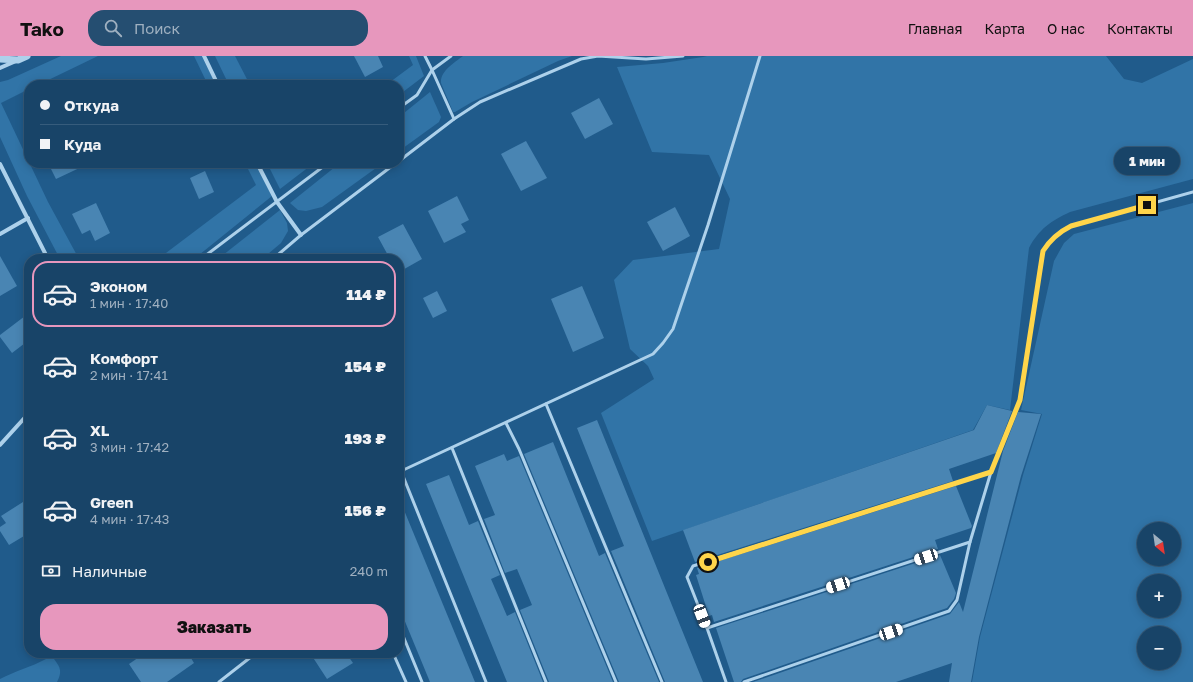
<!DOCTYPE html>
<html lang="ru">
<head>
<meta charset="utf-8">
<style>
	body { margin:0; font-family:"Golos Text",sans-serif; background:#254e71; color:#f1f3f6; height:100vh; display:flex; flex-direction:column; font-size:15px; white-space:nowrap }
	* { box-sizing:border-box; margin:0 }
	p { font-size:13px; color:#9fb0c0 }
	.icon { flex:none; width:22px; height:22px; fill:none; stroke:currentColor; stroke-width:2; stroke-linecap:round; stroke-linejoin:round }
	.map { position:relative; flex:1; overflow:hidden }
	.side { position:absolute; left:24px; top:198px; width:380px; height:404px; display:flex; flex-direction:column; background:#184468; border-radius:16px; box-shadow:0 2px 10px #0003,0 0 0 1px #365c7c }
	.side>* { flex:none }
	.banner { position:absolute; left:24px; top:24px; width:380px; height:88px; border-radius:16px; box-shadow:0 2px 10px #0003,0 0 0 1px #365c7c; display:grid; align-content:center; height:88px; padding:0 16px; background:#184468 }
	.needle { width:26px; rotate:151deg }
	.tools { position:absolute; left:1137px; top:466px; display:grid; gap:8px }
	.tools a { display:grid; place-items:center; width:44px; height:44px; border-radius:50%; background:#184468; box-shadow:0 2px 10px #0003,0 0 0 1px #365c7c; font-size:20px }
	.end { position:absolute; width:18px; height:18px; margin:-9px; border:5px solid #ffd54a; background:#111; box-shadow:0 0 0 2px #111 }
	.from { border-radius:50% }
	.bubble { position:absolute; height:28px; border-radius:14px; background:#184468; box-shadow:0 2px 10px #0003,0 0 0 1px #365c7c; font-size:13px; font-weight:800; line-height:28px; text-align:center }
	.car { position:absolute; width:12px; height:24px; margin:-12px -6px; border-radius:5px; box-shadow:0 0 3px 1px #0007; background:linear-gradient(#fff 24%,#345 0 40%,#fff 0 76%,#345 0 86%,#fff 0) }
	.banner b { display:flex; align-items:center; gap:14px; height:38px; font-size:15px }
	.banner b+b { border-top:1px solid #365c7c }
	.banner i { width:10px; height:10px; background:#f1f3f6 }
	ul { padding:7px 0 0; list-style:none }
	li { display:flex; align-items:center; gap:12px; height:66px; margin:0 8px 6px; padding:0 8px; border:2px solid transparent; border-radius:16px }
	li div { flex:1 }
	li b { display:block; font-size:15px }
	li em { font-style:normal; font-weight:800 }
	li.on { border-color:#e797bd }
	li>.icon { width:36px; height:36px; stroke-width:1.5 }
	.pay { display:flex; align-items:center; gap:10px; height:44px; padding:0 16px; font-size:15px }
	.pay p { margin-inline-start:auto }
	.action { display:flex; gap:8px; margin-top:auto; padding:8px 16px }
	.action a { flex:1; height:46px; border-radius:16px; background:#e797bd; color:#111; font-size:16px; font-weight:800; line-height:46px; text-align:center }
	header { display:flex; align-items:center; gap:24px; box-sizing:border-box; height:56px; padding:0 20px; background:#e797bd; color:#111 }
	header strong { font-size:19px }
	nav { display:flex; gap:22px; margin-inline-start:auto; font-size:14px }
	.search { width:280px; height:36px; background:#254e71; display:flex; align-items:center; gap:10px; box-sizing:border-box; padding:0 14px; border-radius:16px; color:#9fb0c0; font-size:15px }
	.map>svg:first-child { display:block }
	.green { fill:#3174a7; fill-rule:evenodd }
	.building { fill:#4985b3 }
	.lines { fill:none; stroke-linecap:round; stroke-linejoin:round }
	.service { stroke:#add1eb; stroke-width:3 }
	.minor { stroke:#add1eb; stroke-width:4 }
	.tertiary { stroke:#add1eb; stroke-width:7 }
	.route { stroke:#ffd54a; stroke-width:5 }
</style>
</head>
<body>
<header>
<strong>Tako</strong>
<div class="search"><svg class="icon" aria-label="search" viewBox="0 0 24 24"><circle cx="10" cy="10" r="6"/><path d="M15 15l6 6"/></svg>Поиск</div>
<nav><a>Главная</a><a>Карта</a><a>О нас</a><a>Контакты</a></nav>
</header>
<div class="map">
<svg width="1193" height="626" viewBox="0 0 1193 626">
	<rect width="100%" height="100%" fill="#205b8b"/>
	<g class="green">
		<polygon points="61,0 98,0 38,29 29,29 29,33 1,47 48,146 79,203 60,203 27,140 0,81 0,26 8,24"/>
		<polygon points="194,0 202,0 216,29 208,29"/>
		<polygon points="215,0 235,0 250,29 229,29"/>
		<polygon points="409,0 416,0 424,20 399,39 399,29 386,29 413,9"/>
		<path d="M463,0H572L558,5L472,46L455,56H453L441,27C440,15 454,7 463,0Z"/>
		<path d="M707,0H1106L1124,23L1142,27L1193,3V123L1070,156C1051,165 1039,173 1029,192L1010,354L987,349L973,374L652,485L601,357L654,323L648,310L630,293L614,224L633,204L719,193L730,143L709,99L652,96L617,11L663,7L703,1Z"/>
		<polygon points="430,36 441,61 439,66 399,95 399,61"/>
		<polygon points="245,107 255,107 272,140 194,203 158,203 256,129"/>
		<polygon points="267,107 314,107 280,133"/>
		<polygon points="340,107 383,107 322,151 306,155 298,154 290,147"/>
		<path d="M1193,147V626H972L980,581L1023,419L1042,358L1021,354L1054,205L1064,187L1074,178ZM1144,473H1174V503H1144ZM1144,525H1174V555H1144ZM1144,577H1174V607H1144Z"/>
		<polygon points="280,154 287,167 288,175 281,187 262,203 218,203"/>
		<path d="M46,603H54C61,612 62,616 57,626H0V623C15,615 31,611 46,603Z"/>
	</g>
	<g class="building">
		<polygon points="354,0 378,0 383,11 365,21"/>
		<polygon points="599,42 613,68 585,83 571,57"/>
		<polygon points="526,85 547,122 521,135 501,98"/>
		<polygon points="48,107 90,107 56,123"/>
		<polygon points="205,115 214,136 199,143 190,122"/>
		<polygon points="457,140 469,164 461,168 466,176 444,187 428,155"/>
		<polygon points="96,147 110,177 95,185 90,174 82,178 72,158"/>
		<polygon points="675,151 690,180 663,195 647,166"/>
		<polygon points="403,168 422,203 399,216 399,203 390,203 378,181"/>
		<polygon points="0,200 17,230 0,240"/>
		<polygon points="582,230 604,282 573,296 551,243"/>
		<polygon points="437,235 447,255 433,262 423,242"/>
		<polygon points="29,257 29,284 12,297 0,281 0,279"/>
		<polygon points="987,349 1012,355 996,397 949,413 953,425 695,506 683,474 974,374"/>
		<polygon points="1018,356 1041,358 1021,420 979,581 971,626 949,626 952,607 896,626 753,626 950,558 959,546 963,556 1003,395"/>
		<polygon points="597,364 703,626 665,626 611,495 624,490 577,372"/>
		<polygon points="553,386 599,500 605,497 659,626 619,626 524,398"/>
		<polygon points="504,398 507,405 519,400 613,626 549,626 520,554 532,549 517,513 505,517 484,463 495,459 475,410"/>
		<polygon points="449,419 469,469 478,465 500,519 491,523 507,560 515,556 543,626 507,626 426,428"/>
		<polygon points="956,430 972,470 971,472 935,484 938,493 714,566 712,559 709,560 696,519 699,518 697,512"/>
		<polygon points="399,442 475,626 430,626 399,551"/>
		<polygon points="23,446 29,456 29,477 9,489 0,475 0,471 6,467 1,460"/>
		<polygon points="940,499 956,537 954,543 947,552 743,623 741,626 734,626 716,572"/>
		<polygon points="145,597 188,597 194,607 167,626 141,626 129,608"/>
		<polygon points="310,597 346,597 353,607 327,623"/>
	</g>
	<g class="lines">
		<g class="service">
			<polyline points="399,52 417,39 432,14 425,0"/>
			<polyline points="454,63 480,46 581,3 598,0 646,3 683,0"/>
			<polyline points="399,105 454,63 432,14 451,0"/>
			<polyline points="201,203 328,107"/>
			<polyline points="273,203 301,179 396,107"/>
			<polyline points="546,348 662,626"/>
			<polyline points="506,367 519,393 616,626"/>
			<polyline points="452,392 546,626"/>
			<polyline points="401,415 486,626"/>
			<polyline points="399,416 653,298 663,287 673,273 708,169 760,0"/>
			<polyline points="399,570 422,626"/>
			<polyline points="707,572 687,521 693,510 991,416"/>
			<polyline points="393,597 406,626"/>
			<polyline points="219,626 256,597"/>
			<path d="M726,626L707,572L970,486L991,416L1020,344L1043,195C1050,184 1059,176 1071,170L1193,136"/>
			<polyline points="744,626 949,555 957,544 970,486"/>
		</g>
		<g class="minor">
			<polyline points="204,0 218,29"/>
			<polyline points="0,12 16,5"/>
			<polyline points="257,107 277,146 301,179"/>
			<polyline points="0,108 48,203"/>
			<polyline points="0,178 28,162"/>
			<polyline points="0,389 29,357"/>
		</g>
		<polyline class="tertiary" points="0,3 18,4 27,0"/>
	</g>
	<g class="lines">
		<path class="route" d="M708,506L991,416L1020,344L1043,195C1050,184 1059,176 1071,170L1147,149"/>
	</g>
</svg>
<div class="tools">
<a><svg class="needle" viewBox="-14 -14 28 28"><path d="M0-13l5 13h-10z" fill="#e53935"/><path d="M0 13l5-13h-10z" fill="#9fb0c0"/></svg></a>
<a>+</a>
<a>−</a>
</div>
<i class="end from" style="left:708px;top:506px"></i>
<i class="end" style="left:1147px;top:149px"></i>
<div class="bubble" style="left:1114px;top:91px;width:66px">1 мин</div>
<i class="car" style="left:926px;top:501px;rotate:252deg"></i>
<i class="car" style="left:838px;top:529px;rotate:252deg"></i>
<i class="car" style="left:702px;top:560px;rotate:159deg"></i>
<i class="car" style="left:891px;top:576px;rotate:71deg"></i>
<div class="banner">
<b><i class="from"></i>Откуда</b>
<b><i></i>Куда</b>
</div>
<section class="side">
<ul>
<li class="on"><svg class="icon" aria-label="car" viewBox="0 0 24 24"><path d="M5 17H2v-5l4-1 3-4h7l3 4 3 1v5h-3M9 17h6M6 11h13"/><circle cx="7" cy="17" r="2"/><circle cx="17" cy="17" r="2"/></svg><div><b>Эконом</b><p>1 мин · 17:40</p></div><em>114 ₽</em></li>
<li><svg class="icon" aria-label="car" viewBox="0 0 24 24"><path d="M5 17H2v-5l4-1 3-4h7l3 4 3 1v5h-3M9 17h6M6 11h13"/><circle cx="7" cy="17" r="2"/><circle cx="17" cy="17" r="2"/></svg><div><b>Комфорт</b><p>2 мин · 17:41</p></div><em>154 ₽</em></li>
<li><svg class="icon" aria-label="car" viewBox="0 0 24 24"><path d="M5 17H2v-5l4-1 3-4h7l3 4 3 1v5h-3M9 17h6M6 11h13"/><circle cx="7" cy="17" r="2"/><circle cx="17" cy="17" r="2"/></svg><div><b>XL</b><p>3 мин · 17:42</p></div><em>193 ₽</em></li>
<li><svg class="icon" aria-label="car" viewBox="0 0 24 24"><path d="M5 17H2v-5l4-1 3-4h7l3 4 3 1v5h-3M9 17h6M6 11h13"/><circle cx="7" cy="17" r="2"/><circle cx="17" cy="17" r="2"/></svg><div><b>Green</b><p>4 мин · 17:43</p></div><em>156 ₽</em></li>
</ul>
<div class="pay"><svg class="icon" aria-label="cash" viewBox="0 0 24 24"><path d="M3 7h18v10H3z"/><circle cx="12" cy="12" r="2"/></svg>Наличные<p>240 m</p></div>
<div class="action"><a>Заказать</a></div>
</section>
</div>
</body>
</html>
